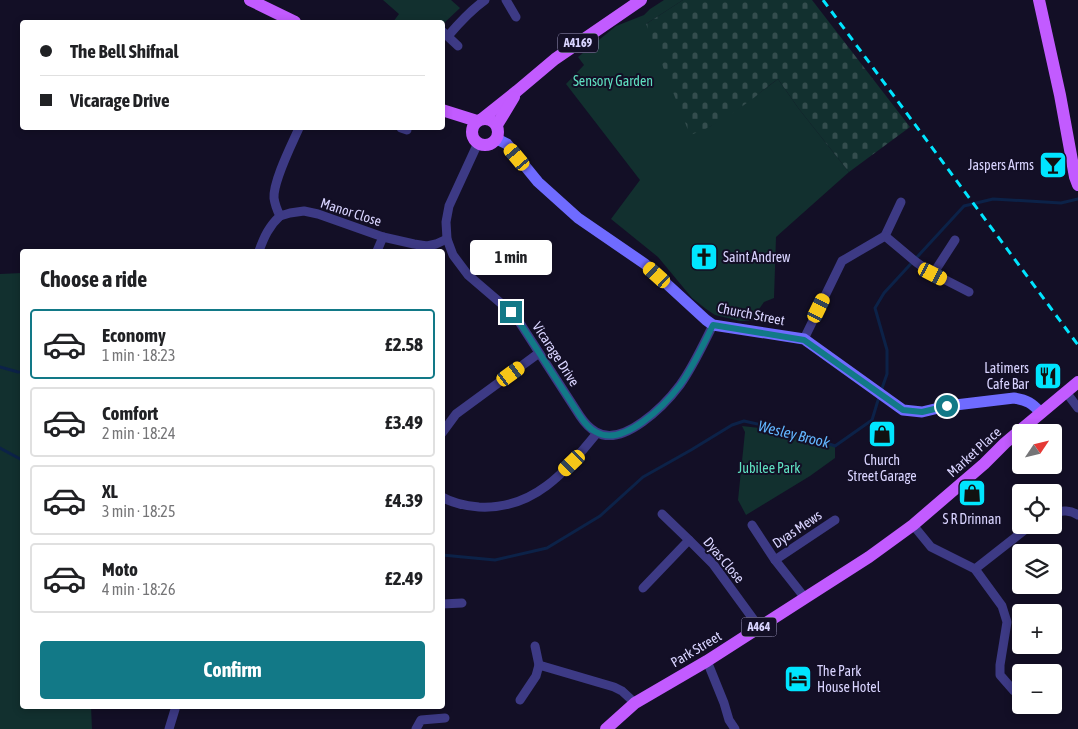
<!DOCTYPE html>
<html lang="en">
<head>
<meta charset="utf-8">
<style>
	body { margin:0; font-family:"Asap Condensed",sans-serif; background:#f2f2f2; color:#202124; height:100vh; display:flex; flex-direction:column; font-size:19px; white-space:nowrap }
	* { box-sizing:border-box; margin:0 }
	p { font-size:16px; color:#757577 }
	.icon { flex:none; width:28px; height:28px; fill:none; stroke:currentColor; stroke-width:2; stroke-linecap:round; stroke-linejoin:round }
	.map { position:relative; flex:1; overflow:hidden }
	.details { position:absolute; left:20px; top:249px; width:425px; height:460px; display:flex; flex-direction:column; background:#fff; border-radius:5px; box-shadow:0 2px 8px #0003 }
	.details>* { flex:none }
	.guide { position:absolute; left:20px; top:20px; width:425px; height:110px; border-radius:5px; box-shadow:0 2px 8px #0003; display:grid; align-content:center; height:110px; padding:0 20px; background:#fff }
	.needle { width:32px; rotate:55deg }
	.tools { position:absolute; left:1012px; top:424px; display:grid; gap:10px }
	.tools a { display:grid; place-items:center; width:50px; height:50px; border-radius:5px; background:#fff; box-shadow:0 2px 8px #0003; font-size:25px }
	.end { position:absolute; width:22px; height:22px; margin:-11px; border:6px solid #127987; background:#fff; box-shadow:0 0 0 2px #fff }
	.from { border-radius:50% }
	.bubble { position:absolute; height:35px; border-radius:5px; background:#fff; box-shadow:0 2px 8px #0003; font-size:16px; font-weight:700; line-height:35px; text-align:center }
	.car { position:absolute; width:15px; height:30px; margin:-15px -8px; border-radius:6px; box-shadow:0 0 4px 1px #0007; background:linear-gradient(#f5c518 24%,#345 0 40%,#f5c518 0 76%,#345 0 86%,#f5c518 0) }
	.guide b { display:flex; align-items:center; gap:18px; height:48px; font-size:19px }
	.guide b+b { border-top:1px solid #e0e0e0 }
	.guide i { width:12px; height:12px; background:#202124 }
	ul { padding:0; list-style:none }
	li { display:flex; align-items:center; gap:15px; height:70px; margin:0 10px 8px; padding:0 10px; border:2px solid #e0e0e0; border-radius:5px }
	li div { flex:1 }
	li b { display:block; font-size:19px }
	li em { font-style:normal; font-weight:700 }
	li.selected { border-color:#127987 }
	li>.icon { width:45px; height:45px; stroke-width:1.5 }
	h2 { padding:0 20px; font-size:22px; line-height:60px }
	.button { display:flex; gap:10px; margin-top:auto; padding:10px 20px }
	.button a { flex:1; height:58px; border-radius:5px; background:#127987; color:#fff; font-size:20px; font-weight:700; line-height:58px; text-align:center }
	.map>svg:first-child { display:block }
	.green { fill:#12302f }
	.cemetery { fill:url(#cemetery-stones) }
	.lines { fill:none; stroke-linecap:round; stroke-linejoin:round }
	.stream { stroke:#0c2248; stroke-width:3 }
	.street { stroke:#3d3a85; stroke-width:9 }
	.secondary { stroke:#6f6bff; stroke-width:11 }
	.primary { stroke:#c25bff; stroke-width:12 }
	.rail { stroke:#00e5ff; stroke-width:3; stroke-dasharray:8 6; stroke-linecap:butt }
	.route { stroke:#127987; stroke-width:6 }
	.labels { text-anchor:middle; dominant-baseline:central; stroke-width:4; stroke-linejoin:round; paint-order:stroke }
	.shield { fill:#130f26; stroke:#9e99be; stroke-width:1 }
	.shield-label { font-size:12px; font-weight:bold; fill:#d9d4ff }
	.park-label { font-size:14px; fill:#5fe0c0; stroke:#130f26 }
	.poi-label { font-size:14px; fill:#d9d4ff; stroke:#130f26; text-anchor:end }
	.street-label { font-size:14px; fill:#d9d4ff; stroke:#130f26 }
	.water-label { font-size:15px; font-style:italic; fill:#62b6ff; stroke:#130f26 }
</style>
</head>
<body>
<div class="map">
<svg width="1078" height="729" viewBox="0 0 1078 729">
	<defs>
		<pattern id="cemetery-stones" width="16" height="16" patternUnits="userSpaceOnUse" patternTransform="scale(1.25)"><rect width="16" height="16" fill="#12302f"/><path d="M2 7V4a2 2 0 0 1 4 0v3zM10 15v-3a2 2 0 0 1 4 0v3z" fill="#344d4e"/></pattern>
	</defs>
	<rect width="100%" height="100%" fill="#130f26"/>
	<g class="green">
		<polygon points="383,0 451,0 460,8 443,24 442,22 393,22 399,14"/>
		<polygon points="664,0 683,0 646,24 709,127 742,106 778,79 799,109 849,172 776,237 774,298 764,302 757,312 759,318 751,321 740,321 715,315 706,309 692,298 658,257 611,219 640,180 566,84 584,65 578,57 616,26 644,15 650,9"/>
		<polygon points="22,273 22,706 91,706 92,729 0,729 0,274"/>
		<polygon points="742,426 788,431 835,446 835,458 810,476 746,515 738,500 745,432"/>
	</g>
	<path class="cemetery" d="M683,0H812L910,127L849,172L799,109L778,79C766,87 756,97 744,105C728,117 709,129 690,135L646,24Z"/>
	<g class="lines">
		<g class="stream">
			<polyline points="0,367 18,372 22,372"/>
			<polyline points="881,391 887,374 887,350 875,308 884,293 964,206 993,199 1061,203 1078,199"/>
			<polyline points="0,448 22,460"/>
			<polyline points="442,555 495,560 547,548 600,516 643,477 691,450 732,425 744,421 801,434 835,446 872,420 879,397"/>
		</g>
		<g class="street">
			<polyline points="506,0 516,17"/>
			<polyline points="442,31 458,46"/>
			<path d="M448,36C459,23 471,10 485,0"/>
			<path d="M299,128C292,144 273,181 274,198C275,205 277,210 280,216L290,213L304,211L318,214L383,237L414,244L427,246L436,244L447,239"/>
			<polyline points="401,128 407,130"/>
			<path d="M478,143L449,206L446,222L447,239L453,255L468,275L503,305L518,320L580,416C584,422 589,428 596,432C623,448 665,405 680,385C693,367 703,345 713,325"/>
			<polyline points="885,236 901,202"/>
			<path d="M259,251C264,237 269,226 280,216"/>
			<polyline points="377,251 383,237"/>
			<polyline points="933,274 955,240"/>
			<polyline points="804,339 842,261 885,236 916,262 930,272 969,292"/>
			<polyline points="1066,392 1078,408"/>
			<polyline points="442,433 456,414 539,353"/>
			<path d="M442,497C454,504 466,506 479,507C534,510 565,472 597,433"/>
			<path d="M1054,513C1061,510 1071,510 1078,515"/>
			<polyline points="662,514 689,540"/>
			<polyline points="752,525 775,560 805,598"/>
			<polyline points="913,525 931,547 975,569 1002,606 1007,622 1000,665 1000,675 1014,691"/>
			<polyline points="775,560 835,520"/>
			<polyline points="975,569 1031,525"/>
			<polyline points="643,588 689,540 713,564 759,627"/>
			<polyline points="442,604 462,603"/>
			<polyline points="535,646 539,665"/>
			<polyline points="707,661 724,703 729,720 735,729"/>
			<polyline points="520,700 536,676 539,665 614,687 622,691 635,703"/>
			<polyline points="169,729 176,706"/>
			<polyline points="416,729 421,720 445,718"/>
		</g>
		<path class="secondary" d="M496,140H499L507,144L538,182L578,218L645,264L706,320L713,325L804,339L903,410L922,412L947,406L1014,398C1027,400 1032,403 1041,413"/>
		<g class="primary">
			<polyline points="250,0 295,22"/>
			<polyline points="1039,0 1060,95 1075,177 1078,185"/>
			<polyline points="442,110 477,121"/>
			<circle cx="485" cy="132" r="13"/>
			<polyline points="482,119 517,91 555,59 641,0"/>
			<polyline points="497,125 514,97"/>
			<polyline points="606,729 635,703 707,661 805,598 869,557 913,525 984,464 1005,443 1078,382"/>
		</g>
		<polyline class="rail" points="823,0 1078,345"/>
	</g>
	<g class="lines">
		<path class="route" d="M511,312L518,320L580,416C584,422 589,429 596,432C623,448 665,405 680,385C693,367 703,345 713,325L804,340L903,410L922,412L947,406"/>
	</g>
	<defs>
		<g id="bar-square" transform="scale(1.4375)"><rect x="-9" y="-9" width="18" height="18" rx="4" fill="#00e5ff" stroke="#130f26"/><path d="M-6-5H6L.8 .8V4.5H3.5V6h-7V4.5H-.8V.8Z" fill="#111"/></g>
		<g id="church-square" transform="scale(1.4375)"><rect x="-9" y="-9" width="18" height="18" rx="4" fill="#00e5ff" stroke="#130f26"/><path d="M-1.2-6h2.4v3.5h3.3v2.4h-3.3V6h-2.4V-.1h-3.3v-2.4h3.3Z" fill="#111"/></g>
		<g id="restaurant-square" transform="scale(1.4375)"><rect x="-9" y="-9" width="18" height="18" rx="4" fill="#00e5ff" stroke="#130f26"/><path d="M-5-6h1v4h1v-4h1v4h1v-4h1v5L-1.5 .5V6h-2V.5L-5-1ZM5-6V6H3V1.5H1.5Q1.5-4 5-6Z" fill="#111"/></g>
		<g id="shop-square" transform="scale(1.4375)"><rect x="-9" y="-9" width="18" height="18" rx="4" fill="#00e5ff" stroke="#130f26"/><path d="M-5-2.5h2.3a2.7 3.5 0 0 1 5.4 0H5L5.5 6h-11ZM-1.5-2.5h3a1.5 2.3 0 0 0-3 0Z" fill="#111"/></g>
		<g id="hotel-square" transform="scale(1.4375)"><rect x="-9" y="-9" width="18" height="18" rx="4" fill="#00e5ff" stroke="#130f26"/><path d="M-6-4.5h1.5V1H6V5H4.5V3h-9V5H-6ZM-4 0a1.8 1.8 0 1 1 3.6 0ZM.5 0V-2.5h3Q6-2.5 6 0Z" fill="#111"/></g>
	</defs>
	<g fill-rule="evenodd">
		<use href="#bar-square" x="1053" y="165"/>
		<use href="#church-square" x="704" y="257"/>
		<use href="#restaurant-square" x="1048" y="376"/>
		<use href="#shop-square" x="882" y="434"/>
		<use href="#shop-square" x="972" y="493"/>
		<use href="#hotel-square" x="798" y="679"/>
	</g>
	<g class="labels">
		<g class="shield">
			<rect x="558" y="33.5" width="40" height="19" rx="4"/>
			<rect x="741.5" y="617.5" width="35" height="19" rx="4"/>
		</g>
		<g class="shield-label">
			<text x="578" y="43">A4169</text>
			<text x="759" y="627">A464</text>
		</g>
		<g class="park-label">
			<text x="613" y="81">Sensory Garden</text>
			<text x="769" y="468">Jubilee Park</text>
		</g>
		<g class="poi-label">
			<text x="1034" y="165">Jaspers Arms</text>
			<text x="723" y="257" text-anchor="start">Saint Andrew</text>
			<text x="1029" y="368">Latimers<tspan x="1029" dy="16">Cafe Bar</tspan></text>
			<text x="882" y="460" text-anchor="middle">Church<tspan x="882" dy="16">Street Garage</tspan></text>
			<text x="972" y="519" text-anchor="middle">S R Drinnan</text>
			<text x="817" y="671" text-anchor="start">The Park<tspan x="817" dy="16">House Hotel</tspan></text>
		</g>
		<g class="street-label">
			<text transform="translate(351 212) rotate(18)">Manor Close</text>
			<text transform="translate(751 314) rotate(11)">Church Street</text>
			<text transform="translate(556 354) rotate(57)">Vicarage Drive</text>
			<text transform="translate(974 452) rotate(-42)">Market Place</text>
			<text transform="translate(797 529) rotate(-34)">Dyas Mews</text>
			<text transform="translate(724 560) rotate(50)">Dyas Close</text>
			<text transform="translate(696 649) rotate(-31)">Park Street</text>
		</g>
		<g class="water-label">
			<text transform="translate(794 434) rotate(14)">Wesley Brook</text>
		</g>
	</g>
</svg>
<div class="tools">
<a><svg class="needle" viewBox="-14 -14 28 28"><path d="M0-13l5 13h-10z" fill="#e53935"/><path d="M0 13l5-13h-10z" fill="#757577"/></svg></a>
<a><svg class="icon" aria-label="locate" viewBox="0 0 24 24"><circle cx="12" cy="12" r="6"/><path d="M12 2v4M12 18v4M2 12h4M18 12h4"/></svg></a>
<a><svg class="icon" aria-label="layers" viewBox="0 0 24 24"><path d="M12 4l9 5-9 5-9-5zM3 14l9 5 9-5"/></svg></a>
<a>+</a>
<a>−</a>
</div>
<i class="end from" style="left:947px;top:406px"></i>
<i class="end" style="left:511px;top:312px"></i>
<div class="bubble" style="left:470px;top:240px;width:82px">1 min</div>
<i class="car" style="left:517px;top:157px;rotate:320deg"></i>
<i class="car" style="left:933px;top:274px;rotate:117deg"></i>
<i class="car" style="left:657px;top:275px;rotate:312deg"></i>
<i class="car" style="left:819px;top:308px;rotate:26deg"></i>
<i class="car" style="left:511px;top:374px;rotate:54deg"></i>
<i class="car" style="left:572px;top:463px;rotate:226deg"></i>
<div class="guide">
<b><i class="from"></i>The Bell Shifnal</b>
<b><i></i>Vicarage Drive</b>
</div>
<section class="details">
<h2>Choose a ride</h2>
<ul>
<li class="selected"><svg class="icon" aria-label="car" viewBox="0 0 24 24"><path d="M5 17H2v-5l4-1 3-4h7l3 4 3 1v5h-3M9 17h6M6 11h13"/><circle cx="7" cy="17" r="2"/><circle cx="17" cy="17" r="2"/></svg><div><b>Economy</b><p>1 min · 18:23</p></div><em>£2.58</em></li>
<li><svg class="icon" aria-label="car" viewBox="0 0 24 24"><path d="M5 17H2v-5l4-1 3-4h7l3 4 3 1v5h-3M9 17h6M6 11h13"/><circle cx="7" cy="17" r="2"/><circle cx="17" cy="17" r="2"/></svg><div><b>Comfort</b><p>2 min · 18:24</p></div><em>£3.49</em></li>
<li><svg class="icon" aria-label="car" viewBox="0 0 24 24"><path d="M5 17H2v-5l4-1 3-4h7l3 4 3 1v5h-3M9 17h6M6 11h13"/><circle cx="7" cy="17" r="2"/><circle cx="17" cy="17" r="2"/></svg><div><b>XL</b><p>3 min · 18:25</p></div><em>£4.39</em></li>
<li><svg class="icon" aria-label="car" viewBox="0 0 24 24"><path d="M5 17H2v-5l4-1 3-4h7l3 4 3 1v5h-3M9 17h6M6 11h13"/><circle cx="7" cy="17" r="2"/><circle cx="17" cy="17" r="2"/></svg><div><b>Moto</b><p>4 min · 18:26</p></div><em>£2.49</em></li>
</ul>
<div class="button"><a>Confirm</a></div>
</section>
</div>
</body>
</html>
